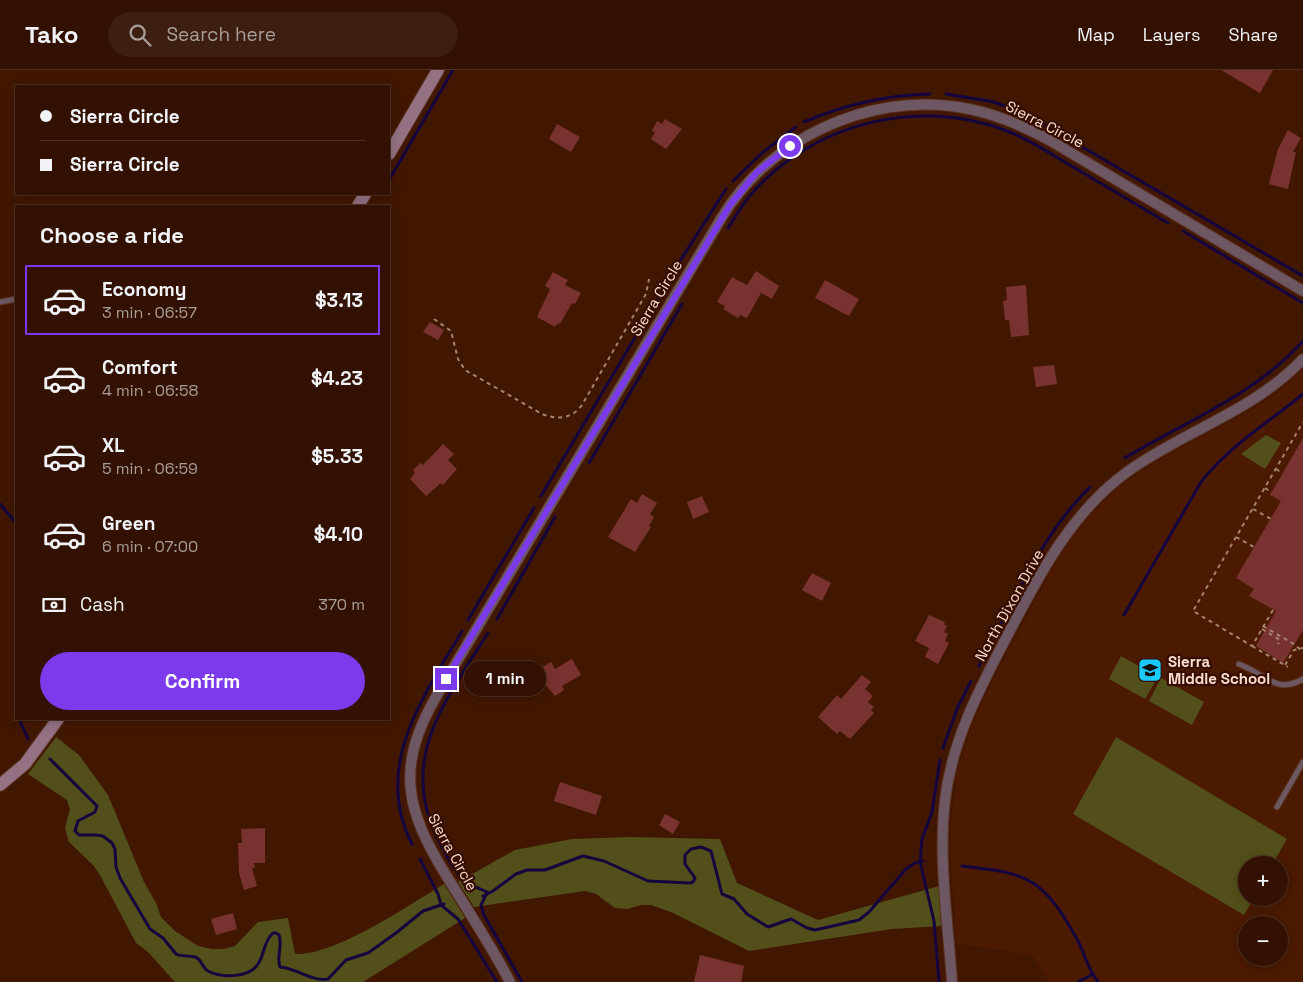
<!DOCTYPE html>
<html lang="en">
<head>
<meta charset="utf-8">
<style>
	body { margin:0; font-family:"Space Grotesk",sans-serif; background:#3d1f11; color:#f1f3f6; height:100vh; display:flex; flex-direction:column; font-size:19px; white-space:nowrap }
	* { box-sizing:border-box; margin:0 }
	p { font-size:16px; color:#a89d99 }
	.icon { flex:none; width:28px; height:28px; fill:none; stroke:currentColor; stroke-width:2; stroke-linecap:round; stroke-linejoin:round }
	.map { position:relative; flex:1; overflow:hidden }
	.side { position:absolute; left:15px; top:135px; width:375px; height:515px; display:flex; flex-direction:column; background:#321102; border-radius:0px; box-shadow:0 2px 12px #0003,0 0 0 1px #4d3124 }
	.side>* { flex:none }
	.banner { position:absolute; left:15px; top:15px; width:375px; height:110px; border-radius:0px; box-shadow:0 2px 12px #0003,0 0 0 1px #4d3124; display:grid; align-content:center; height:110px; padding:0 25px; background:#321102 }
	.tools { position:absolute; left:1238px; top:786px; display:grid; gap:10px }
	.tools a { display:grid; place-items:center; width:50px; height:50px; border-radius:50%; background:#321102; box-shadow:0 2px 12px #0003,0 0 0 1px #4d3124; font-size:25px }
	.end { position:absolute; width:22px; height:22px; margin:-11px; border:6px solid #7c3aed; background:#fff; box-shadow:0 0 0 2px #fff }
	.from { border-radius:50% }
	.bubble { position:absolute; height:35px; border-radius:18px; background:#321102; box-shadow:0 2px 12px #0003,0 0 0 1px #4d3124; font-size:16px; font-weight:700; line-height:35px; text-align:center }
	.banner b { display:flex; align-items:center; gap:18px; height:48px; font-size:19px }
	.banner b+b { border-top:1px solid #4d3124 }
	.banner i { width:12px; height:12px; background:#f1f3f6 }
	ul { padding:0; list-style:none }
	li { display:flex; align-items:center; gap:15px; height:70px; margin:0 10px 8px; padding:0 15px; border:2px solid transparent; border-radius:0px }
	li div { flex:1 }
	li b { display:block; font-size:19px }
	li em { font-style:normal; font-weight:700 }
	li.active { border-color:#7c3aed }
	li>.icon { width:45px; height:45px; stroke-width:1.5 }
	h2 { padding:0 25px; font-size:22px; line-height:60px }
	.pay { display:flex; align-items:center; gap:12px; height:55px; padding:0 25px; font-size:19px }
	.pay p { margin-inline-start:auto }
	.button { display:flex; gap:10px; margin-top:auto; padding:10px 25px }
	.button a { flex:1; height:58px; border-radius:30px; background:#7c3aed; color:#fff; font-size:20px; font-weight:700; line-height:58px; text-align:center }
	header { display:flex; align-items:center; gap:30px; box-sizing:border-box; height:70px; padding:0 25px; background:#321102; border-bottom:1px solid #4d3124 }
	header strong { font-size:24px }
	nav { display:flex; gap:28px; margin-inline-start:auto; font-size:18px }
	.search { width:350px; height:45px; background:#3d1f11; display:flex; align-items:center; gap:12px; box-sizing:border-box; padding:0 18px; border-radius:28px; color:#a89d99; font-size:19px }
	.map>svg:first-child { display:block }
	.built { fill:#4b1a00; fill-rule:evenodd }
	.green { fill:#534f1a }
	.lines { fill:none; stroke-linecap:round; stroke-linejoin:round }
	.stream { stroke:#14053e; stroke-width:3 }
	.building { fill:#78322f }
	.service-casing { stroke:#5c331f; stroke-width:7 }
	.minor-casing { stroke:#5c331f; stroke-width:12 }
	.secondary-casing { stroke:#5c331f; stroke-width:14 }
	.path { stroke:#a68272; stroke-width:2; stroke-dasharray:4 4; stroke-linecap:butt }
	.service { stroke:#6c5762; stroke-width:5 }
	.minor { stroke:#6c5762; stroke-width:10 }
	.secondary { stroke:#947284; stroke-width:12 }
	.route { stroke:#7c3aed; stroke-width:6 }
	.labels { text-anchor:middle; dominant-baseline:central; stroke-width:4.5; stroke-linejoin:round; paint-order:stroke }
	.street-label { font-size:15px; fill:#faddd1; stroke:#370d00 }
	.poi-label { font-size:15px; font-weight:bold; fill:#faddd1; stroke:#370d00; text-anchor:start }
</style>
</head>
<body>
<header>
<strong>Tako</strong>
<div class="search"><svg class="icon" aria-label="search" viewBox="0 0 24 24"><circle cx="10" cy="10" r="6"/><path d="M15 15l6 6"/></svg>Search here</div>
<nav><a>Map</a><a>Layers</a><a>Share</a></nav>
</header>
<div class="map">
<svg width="1303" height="912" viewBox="0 0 1303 912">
	<rect width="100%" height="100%" fill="#421702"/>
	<path class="built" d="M1303,298V912H1049L1032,885L956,873L951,791V747L958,698L970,660L990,616L1052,499L1066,477L1088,447L1120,416L1152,394L1261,334L1279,321ZM1246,795H1279V828H1246ZM1246,855H1279V888H1246Z"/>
	<g class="green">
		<polygon points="1266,365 1281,373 1265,399 1241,384"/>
		<polygon points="1121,586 1158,607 1145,629 1109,609"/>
		<polygon points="1161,608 1204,632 1192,655 1149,631"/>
		<path d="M56,667L79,685L108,725L144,812L156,833L161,847L175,861L198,876L212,879H223L235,876L258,852L288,848L295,884C335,886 409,835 444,814L465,848L363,912H175L148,882L136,873L101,807L94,796L69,772L65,758L70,739L67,730L28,704Z"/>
		<polygon points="1116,667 1287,769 1272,795 1246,795 1246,828 1254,828 1244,845 1073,744"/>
		<polygon points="629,767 720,769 737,813 818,850 939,816 941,856 892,859 749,881 671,842 651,835 641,835 627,839 615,838 596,824 585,821 474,837 458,812 515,780 572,769"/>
	</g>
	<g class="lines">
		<g class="stream">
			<polyline points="946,24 994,32 1026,44 1303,206"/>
			<path d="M804,52C846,34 885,25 930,24"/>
			<polyline points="389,110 453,0"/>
			<polyline points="733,111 762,83 796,57"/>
			<path d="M728,158C736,146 743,132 754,121C816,52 920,27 1007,61C1029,69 1049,83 1070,95C1102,114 1135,134 1168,153"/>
			<polyline points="1183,161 1303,233"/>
			<polyline points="668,210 726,119"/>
			<path d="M1125,388C1186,351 1255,325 1303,271"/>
			<polyline points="589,393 682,234"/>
			<polyline points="541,426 662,222"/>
			<polyline points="0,434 16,453"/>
			<path d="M1124,545L1201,412C1229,376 1268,353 1303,324"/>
			<polyline points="497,549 555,447"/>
			<polyline points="468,550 534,438"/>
			<path d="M998,559C1025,509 1049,457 1090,417"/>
			<path d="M488,563C445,631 396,691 440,773C446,785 455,802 465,811C471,816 482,819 489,823"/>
			<polyline points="979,596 990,575"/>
			<polyline points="16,616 16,643"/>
			<polyline points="19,649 28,669"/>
			<polyline points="943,678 957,639 971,611"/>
			<path d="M50,689L97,736L95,742L78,751L75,761L79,765H96L103,766L112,773L115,779L116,797L120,808L150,859L163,868L176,884C182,887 188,885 195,887C202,889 202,898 208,901C221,908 250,908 258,894C265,884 263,872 273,863H276L279,865C283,876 276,886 280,897C296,898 312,912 328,909L346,890L368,883L396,863L423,841L444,834"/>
			<path d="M412,774C372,696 424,626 462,561"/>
			<polyline points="420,789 438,824 441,835 458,849 497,912"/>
			<path d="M962,796C985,799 1013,800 1033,813C1052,825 1067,851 1078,871C1085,885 1088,899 1098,912"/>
			<polyline points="486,825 481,835 484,845 522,912"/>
			<polyline points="483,826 493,821 516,804 527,800 545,800 583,786 604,791 648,811 690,813 693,812 695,808 685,794 685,785 691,779 701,777 711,781 722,824 734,829 747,844 768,857 791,849 807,858 815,860 859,850 869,842 907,798 915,793 923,791"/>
			<polyline points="939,912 934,851 920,792 922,769 932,742 940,690"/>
			<polyline points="1078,912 1093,904"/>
		</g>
	</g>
	<g class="building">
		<polygon points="1221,0 1273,0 1260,23"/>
		<polygon points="665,49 682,59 666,79 651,69 655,62 652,61 657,51 662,54"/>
		<polygon points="557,54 580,67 571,82 549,69"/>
		<polygon points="1288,60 1301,68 1293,82 1296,82 1288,119 1269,114 1278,79"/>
		<polygon points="756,201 779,216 772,229 761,223 747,248 740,245 738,248 723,239 725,236 717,232 732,207 747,215"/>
		<polygon points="553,202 568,210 565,215 581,223 575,234 572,233 560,254 558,253 555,257 537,247 550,219 545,216"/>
		<polygon points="825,210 859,229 849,246 815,228"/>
		<polygon points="1026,215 1029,265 1011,267 1009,250 1005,250 1003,231 1007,230 1006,217"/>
		<polygon points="430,252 444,260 438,270 423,262"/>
		<polygon points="1054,295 1057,314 1036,317 1033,297"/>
		<polygon points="1303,368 1303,560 1283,593 1256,576 1276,541 1249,526 1254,519 1236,508 1281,431 1270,425"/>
		<polygon points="443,374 454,384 448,390 457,399 443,415 441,413 426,426 410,409 415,403 413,400 420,393 423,395"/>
		<polygon points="642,424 657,433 650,444 654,447 649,456 651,457 635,482 608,467 631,429 637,433"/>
		<polygon points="702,426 709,442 693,449 687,432"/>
		<polygon points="812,503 831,513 822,531 802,520"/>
		<polygon points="929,545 945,552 944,554 947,556 944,562 948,564 945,571 949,573 938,594 925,587 929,578 915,571"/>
		<polygon points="572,589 581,605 562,616 564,620 555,626 544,613 541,615 533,603 551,592 555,599"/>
		<polygon points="862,605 871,612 865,619 873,626 868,632 874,637 871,640 874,643 850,669 840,661 837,664 818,647 837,625 841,629"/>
		<polygon points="560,712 602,726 596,745 554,731"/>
		<polygon points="665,744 680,752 673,764 659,755"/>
		<polygon points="265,758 265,793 254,793 255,798 252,798 257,816 244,820 239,803 238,773 242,773 241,759"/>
		<polygon points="233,843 237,859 216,865 211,849"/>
		<polygon points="700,885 744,896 741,912 694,912"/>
	</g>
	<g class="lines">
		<g class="service-casing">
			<g id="service">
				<polyline points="0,232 16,229"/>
				<path d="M1239,594C1264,603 1276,625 1303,609"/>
				<polyline points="1277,737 1303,692"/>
			</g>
		</g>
		<g class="minor-casing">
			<g id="minor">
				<path d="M510,912C492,877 470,844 449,810C406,741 394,699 437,625L722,147C769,69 868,23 958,37C992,42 1021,55 1051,71L1303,221"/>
				<path d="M952,912C948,852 938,789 945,730C952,671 978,622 1005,570C1037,509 1070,443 1127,402C1184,361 1254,341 1303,289"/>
			</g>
		</g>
		<g class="secondary-casing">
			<g id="secondary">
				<polyline points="389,84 438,0"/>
				<polyline points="358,136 365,124"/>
				<polyline points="0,715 25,694 58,649"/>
			</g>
		</g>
		<g class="path">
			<path d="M434,249L451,261L458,289L465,300L542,344C557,350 572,349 582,335L646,224L649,209"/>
			<polyline points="1276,399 1282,403"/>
			<polyline points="1265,418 1271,422"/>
			<polyline points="1253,439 1271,449"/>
			<polyline points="1236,467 1254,477"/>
			<polyline points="1273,540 1252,576 1193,541 1303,352"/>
			<polyline points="1263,556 1294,574 1303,582"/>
			<polyline points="1262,559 1280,570 1278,574"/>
			<polyline points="1252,576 1288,597"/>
			<polyline points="1285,595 1294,580 1303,578"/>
		</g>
		<use href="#service" class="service"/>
		<use href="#minor" class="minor"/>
		<use href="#secondary" class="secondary"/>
	</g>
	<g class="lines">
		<polyline class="route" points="446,609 730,135 757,102 790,76"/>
	</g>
	<defs>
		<g id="school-square" transform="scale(1.25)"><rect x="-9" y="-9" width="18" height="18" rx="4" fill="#1bcafc" stroke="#370d00"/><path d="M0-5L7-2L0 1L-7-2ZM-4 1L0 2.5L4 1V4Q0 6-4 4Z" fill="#111"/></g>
	</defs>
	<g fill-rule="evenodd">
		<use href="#school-square" x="1150" y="600"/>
	</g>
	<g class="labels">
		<g class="street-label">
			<text transform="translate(1045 54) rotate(27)">Sierra Circle</text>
			<text transform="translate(656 228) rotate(-59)">Sierra Circle</text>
			<text transform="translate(1009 535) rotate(-61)">North Dixon Drive</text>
			<text transform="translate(453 782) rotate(61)">Sierra Circle</text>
		</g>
		<g class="poi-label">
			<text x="1168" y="591">Sierra<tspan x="1168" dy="17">Middle School</tspan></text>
		</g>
	</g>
</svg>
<div class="tools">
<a>+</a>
<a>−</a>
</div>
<i class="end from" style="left:790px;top:76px"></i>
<i class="end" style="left:446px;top:609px"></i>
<div class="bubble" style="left:464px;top:591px;width:82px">1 min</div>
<div class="banner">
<b><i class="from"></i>Sierra Circle</b>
<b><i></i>Sierra Circle</b>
</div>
<section class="side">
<h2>Choose a ride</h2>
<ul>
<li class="active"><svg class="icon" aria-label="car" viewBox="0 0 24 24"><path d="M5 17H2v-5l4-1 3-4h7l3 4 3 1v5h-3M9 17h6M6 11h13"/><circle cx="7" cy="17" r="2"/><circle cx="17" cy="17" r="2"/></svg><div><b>Economy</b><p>3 min · 06:57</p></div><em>$3.13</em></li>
<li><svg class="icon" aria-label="car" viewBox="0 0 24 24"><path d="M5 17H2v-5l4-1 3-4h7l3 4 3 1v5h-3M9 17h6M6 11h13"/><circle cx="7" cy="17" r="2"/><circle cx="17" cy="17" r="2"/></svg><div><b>Comfort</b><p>4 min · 06:58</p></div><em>$4.23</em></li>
<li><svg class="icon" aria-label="car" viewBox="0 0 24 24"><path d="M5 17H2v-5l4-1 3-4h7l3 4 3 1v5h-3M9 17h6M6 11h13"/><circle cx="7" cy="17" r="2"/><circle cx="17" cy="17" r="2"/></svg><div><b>XL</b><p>5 min · 06:59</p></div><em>$5.33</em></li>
<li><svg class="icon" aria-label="car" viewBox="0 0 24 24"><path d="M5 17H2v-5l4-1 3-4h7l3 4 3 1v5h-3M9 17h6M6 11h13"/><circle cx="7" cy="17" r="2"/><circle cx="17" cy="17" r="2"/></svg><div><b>Green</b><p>6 min · 07:00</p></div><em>$4.10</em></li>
</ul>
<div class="pay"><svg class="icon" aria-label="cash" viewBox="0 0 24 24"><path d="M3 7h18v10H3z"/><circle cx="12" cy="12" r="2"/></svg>Cash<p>370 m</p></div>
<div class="button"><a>Confirm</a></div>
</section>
</div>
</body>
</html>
